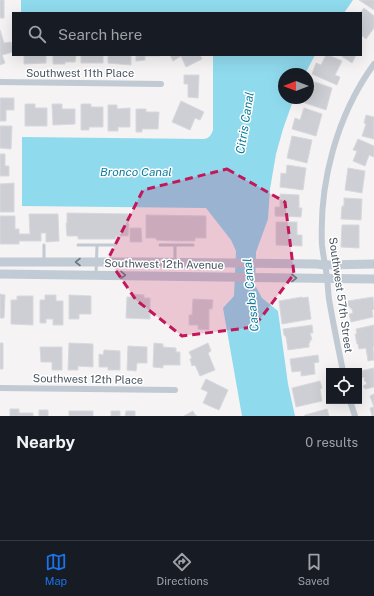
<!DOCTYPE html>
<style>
body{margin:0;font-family:"Public Sans",sans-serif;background:#20242c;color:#f1f3f6}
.controls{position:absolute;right:12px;bottom:12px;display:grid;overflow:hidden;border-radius:0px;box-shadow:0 4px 16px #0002}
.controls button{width:36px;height:36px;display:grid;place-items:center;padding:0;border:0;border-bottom:1px solid #363941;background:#171b24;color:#f1f3f6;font:20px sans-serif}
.compass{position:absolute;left:278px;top:68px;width:36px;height:36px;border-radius:50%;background:#171b24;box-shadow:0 4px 16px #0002;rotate:270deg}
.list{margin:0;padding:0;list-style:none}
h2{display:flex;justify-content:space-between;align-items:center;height:52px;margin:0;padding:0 16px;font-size:17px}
h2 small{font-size:13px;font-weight:400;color:#9ea1a6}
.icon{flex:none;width:22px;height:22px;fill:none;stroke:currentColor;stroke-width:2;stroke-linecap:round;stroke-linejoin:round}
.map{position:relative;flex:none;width:374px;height:416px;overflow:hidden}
.search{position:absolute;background:#171b24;box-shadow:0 4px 16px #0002;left:12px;right:12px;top:12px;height:44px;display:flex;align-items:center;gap:10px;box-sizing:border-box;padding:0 14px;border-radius:0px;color:#9ea1a6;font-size:15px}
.sheet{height:124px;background:#171b24}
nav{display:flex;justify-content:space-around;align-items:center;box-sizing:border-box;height:56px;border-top:1px solid #363941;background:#171b24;font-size:11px;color:#9ea1a6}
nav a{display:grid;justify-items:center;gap:2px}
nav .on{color:#1a73e8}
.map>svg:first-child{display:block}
.water{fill:#90daee}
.building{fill:#cdcfd5;stroke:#d7d9de}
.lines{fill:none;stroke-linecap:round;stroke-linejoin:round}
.lane{stroke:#c1cad2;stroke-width:3}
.street{stroke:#c1cad2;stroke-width:6}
.secondary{stroke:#c1cbd6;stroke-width:9}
.oneway{stroke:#6e7984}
.marked{fill:#c2185b;fill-opacity:0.2;stroke:#c2185b;stroke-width:3;stroke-dasharray:8 5;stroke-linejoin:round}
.labels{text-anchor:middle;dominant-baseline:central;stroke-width:3;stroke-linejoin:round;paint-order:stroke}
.street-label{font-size:11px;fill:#4a5661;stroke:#fff}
.water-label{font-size:12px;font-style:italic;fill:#0c7c9b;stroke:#fff}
</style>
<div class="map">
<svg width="374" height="416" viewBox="0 0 374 416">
<rect width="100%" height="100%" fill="#f5f3f3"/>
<path class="water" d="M21,0H353L344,13H21Z
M213,55H315L305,74H284V98H294L283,129L276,154L270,189L268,219L256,252L255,285L262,298L278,311L288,384L295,416H242L223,308L234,296L236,251L231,240L206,208L22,206V137L203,139C208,139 211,136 213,130Z"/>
<path class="building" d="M0,0H4V18H0Z
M359,0H374V10Z
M364,8L374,16V28L366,39L361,35V13H360Z
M0,30L4,43L11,42L13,50V52L2,55L5,63L0,65Z
M24,55H46V63L24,64Z
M53,55H76L75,62H65V64H53Z
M81,55H103V63H81Z
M108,55H131V65L108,63Z
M136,55H160V56H145V60L136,61Z
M170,55H200L202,59L186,67L181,56L173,61Z
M326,55H328L342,61L335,75L340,77L337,85L312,74L316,63L321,65Z
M340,55H356L352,63Z
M184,75H199L198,98L188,97V84H184Z
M315,82L332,88L326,110L302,102L303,98H308V91L311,93Z
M0,98H14V110H6V121H0Z
M181,101L204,112L200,120L195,118L190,130L172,122Z
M25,104H35V108H47V126H25Z
M52,104H62V109H75V124L53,125Z
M81,104H91V107H103V127H89V130H81Z
M108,105H117V109L130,108V127H118V131H108Z
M304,108L322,114L316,136L292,129L295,118L300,120Z
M136,109H146V112H159L158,129H142V132H136Z
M366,115L374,117V139L362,136L366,124L364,123Z
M0,126H12L11,149L0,148Z
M292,136L312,140L307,163L287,158Z
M358,139L374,146V157L369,155L365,166L353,161L357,151L353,150Z
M0,154H5V166H9V176H0Z
M287,165L306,168L303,190L280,187L281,173L286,174Z
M348,168L365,171L362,193L345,190Z
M14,183V212H0V184Z
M280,194L299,195V208H302L301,217L275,216V207H280Z
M344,198L362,199L361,220L341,219L342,206H344Z
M67,213L128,214V224H129L128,236H116V239H78V236H67L66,223H67Z
M29,214H58L59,241L46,242V233H41V241H19V244H0V216H15V229H19V234H30Z
M146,215L206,216V238H195V241H177L156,240V238H146Z
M276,222H297V235H302V246L276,245Z
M342,225H359V248L341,247Z
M130,228H141L142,242H130Z
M0,294L5,295L4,318H0Z
M132,294L144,295V298H150V319L126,318L127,297H132Z
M45,295H56V301H63V325H53V319H46V323H40V300H45Z
M69,295L91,296V314H79V319H69Z
M17,296H33V325L11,324V300H17Z
M302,297V298L308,297L311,319L282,324L279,301Z
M373,297L374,309L372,310L373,317L351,322L349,314L353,313L352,309H351L350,307H349V306H348V301Z
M193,299L213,300L212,309H209V330L198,329V325H189V315H192Z
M312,325L313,333H310L312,340H310V343H309V347L288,350L286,337L284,335L283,329Z
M374,325V346L373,347L374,360L368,361L366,348L359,349L358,344H357L355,334H357L356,329Z
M0,343H3V369H0Z
M69,343L93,344V367L78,366V370H68Z
M154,343L163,344V347L176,348V352H180V365H163V368L153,367Z
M208,343L211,351L208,353L215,370L200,376L195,365L192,366L190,359L192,358L189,352Z
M128,346L147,347V363H137L136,371L127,370Z
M40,347H62V370H52V362H41Z
M104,350L120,351V370H108V367H99V354L103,355Z
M318,355L319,362L314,363L315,374L301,376V371L292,372L290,359Z
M374,368V387L366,389L364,388L363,386L367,384L366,382L364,380L365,377L361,378L360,371Z
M206,379L228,390L219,410L203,403L208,392L201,389Z
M320,381L322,388L320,389L322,401L296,407L292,388Z
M374,394V416H372L370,408L374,407L370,396Z
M10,409H19V413H33V416H10Z
M327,409L329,416H304L305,415Z
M39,410H48V416H39Z
M69,411H93V416H69Z
M111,411H120V416H111Z
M126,411H135V416H125Z
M193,411L195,415L197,416H184Z"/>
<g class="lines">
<path class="lane" d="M78,245H97L96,274
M97,245H114
M160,245H175V260
M175,245H193
M44,260V245"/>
<path class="street" d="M0,82L161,84
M343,371C338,347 333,323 329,299C328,292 328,285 327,278C326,267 323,256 322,245C319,182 337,115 374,64
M0,388L175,390
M350,401L355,416"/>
<path class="secondary" d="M0,262H139L316,264L325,265L374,264
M0,274L374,279"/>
</g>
<defs><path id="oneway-chevron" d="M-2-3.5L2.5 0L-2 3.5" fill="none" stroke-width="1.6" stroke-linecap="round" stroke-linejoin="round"/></defs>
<g class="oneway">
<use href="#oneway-chevron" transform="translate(78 262) rotate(180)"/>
<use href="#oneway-chevron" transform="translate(123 275) rotate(1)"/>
<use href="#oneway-chevron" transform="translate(294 278)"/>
</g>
<path class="marked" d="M227,169L285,202L294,274L254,327L182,336L136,300L108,259L143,190Z"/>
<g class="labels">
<g class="street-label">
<text x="80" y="73">Southwest 11th Place</text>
<text transform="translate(164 264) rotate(1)">Southwest 12th Avenue</text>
<text transform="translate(341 295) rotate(82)">Southwest 57th Street</text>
<text transform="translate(88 379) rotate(1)">Southwest 12th Place</text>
</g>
<g class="water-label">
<text transform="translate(245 123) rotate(-81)">Citris Canal</text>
<text x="136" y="172">Bronco Canal</text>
<text transform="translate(251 295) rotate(-96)">Casaba Canal</text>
</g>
</g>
</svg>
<div class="controls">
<button><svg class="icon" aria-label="locate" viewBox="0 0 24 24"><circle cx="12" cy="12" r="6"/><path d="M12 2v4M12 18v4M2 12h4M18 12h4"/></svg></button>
</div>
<svg class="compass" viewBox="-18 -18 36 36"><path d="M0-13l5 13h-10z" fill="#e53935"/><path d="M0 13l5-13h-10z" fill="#9ea1a6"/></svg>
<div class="search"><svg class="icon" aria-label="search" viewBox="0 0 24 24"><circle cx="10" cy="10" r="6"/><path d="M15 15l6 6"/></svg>Search here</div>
</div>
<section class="sheet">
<h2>Nearby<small>0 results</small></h2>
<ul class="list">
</ul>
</section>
<nav>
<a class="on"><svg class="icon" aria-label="map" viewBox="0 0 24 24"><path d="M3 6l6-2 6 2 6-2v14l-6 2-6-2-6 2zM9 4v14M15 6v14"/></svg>Map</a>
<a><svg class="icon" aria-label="directions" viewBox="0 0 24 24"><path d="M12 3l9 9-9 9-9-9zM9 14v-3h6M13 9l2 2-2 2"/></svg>Directions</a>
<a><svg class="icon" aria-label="saved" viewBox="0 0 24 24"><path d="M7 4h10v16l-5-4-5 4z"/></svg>Saved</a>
</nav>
